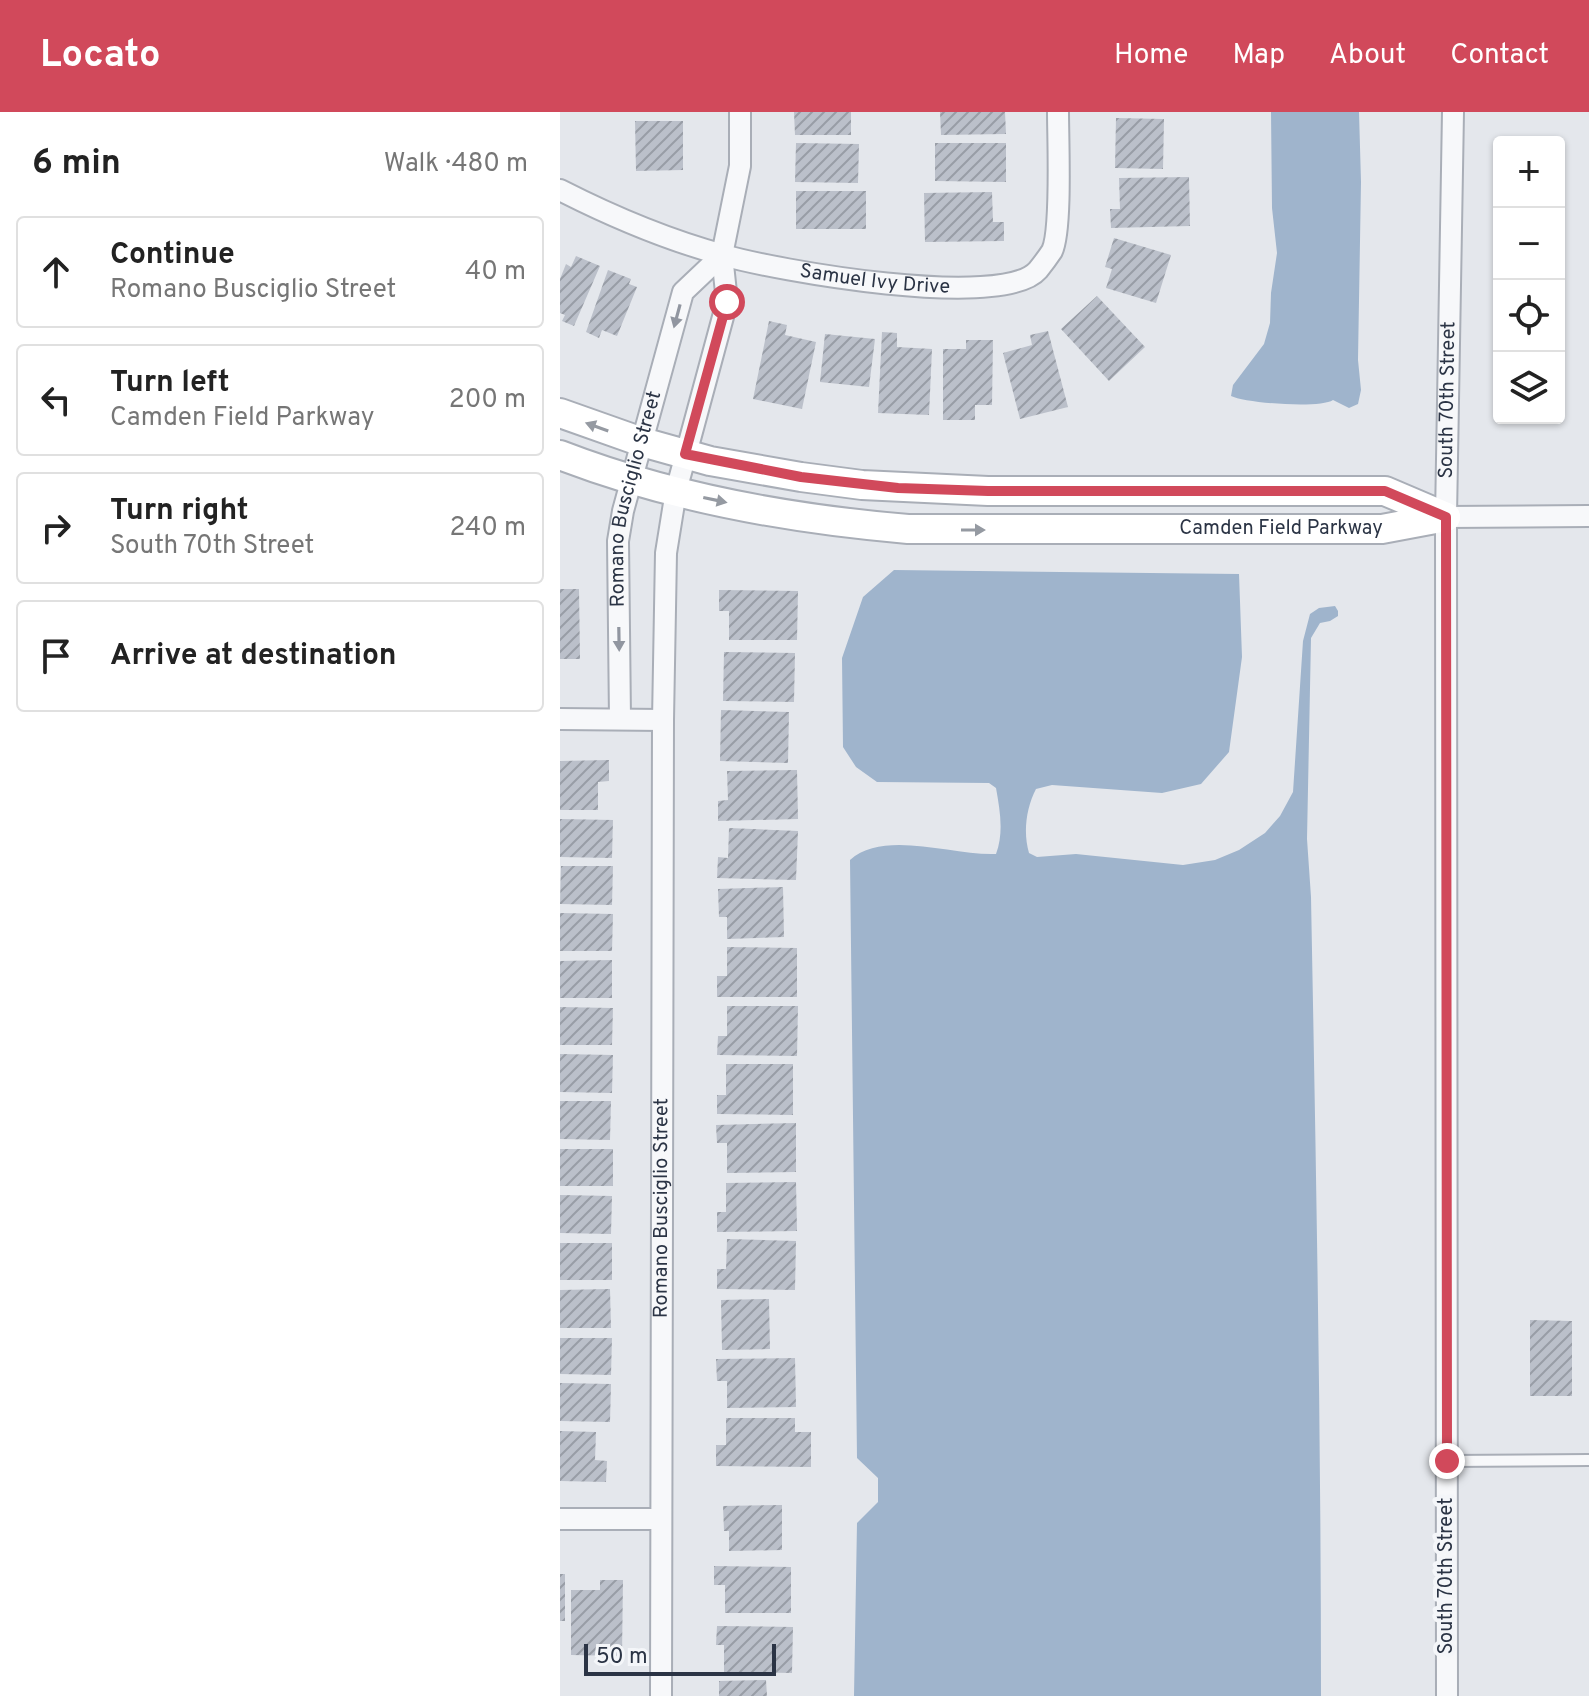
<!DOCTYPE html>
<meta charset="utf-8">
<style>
body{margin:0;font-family:Overpass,sans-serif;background:#f2f2f2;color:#222}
.controls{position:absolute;right:24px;top:24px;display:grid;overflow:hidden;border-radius:8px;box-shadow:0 2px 6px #0004}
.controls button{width:72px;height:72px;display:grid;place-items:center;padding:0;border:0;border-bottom:2px solid #e0e0e0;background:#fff;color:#222;font:40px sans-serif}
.scale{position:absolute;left:24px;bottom:20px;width:192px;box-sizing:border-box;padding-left:8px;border:4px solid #2b3445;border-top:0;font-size:22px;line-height:28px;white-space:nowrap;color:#2b3445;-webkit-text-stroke:6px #f4f6f9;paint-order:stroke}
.stop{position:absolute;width:24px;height:24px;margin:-18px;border:6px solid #d1495b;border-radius:50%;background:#fff}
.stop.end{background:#d1495b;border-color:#fff;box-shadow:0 2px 8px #0008}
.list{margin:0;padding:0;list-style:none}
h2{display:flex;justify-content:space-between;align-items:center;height:104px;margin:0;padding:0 32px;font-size:34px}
h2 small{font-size:26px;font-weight:400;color:#767676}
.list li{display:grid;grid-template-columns:52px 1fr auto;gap:24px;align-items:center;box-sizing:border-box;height:112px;margin:0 16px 16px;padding:0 16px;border:2px solid #e0e0e0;border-radius:8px}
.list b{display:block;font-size:30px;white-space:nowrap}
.list p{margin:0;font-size:26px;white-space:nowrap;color:#767676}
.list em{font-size:26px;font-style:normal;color:#767676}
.icon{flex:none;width:44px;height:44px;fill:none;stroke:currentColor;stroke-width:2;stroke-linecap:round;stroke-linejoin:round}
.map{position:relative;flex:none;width:1029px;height:1584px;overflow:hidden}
header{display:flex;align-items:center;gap:48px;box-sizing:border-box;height:112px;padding:0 40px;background:#d1495b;color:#fff}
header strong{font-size:38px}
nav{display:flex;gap:44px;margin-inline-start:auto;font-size:28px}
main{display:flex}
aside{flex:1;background:#fff}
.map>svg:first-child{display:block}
.water{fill:#9fb4cc}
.building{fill:url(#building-hatch)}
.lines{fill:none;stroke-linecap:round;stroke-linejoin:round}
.lane-casing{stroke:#a9aeb7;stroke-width:14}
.street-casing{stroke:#a9aeb7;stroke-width:24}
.secondary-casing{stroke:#a9aeb7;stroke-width:32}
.lane{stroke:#f7f8fa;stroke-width:10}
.street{stroke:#f7f8fa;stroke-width:20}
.secondary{stroke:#fff;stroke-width:28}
.oneway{fill:#9196a0}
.oneway2{fill:#959aa2}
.route{stroke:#d1495b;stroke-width:10}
.labels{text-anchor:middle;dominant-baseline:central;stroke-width:8;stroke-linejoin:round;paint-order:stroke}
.street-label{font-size:20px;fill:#2b3445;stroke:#f4f6f9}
</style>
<header>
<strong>Locato</strong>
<nav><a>Home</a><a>Map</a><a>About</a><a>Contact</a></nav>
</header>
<main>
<aside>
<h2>6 min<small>Walk · 480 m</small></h2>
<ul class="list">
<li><svg class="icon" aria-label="ahead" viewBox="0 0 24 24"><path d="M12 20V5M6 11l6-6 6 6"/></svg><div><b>Continue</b><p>Romano Busciglio Street</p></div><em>40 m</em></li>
<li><svg class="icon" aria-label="left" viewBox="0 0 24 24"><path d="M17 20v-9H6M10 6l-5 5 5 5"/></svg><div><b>Turn left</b><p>Camden Field Parkway</p></div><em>200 m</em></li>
<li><svg class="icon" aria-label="right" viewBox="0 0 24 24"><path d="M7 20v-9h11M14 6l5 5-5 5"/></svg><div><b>Turn right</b><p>South 70th Street</p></div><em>240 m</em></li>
<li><svg class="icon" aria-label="arrive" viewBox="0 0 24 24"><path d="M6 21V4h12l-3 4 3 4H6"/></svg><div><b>Arrive at destination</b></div></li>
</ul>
</aside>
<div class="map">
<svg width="1029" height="1584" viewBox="0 0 1029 1584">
<defs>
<pattern id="building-hatch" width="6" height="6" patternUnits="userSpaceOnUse" patternTransform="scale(2)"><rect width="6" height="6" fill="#bbc0ca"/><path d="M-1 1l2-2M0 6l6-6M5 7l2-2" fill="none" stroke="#989da6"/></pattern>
</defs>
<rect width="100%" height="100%" fill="#e4e7ec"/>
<path class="water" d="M711,0H799L801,70L798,248L801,278L798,292L789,296L773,288C760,297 685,291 671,284L673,273L704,232L710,211L711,181L717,141L712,96Z
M334,458L679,462L682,545L669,640L641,672L602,681L492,673L476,677C466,696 463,721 469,741L477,745L516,742L623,753L655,748L679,738L705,721L720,704L733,680L743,529L750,502L759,496L775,494L778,499V504L770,509L760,511L751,526L747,727L751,785C756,1051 761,1317 761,1584H294L297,1411L318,1390V1366L297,1346L290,748C324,717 394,744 436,742C444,720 440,699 436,676L429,671L317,670L296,655L283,635L282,546L303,485Z"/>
<path class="building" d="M234,0H291V23H235Z
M380,0H445L446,22L381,23Z
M556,6L604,7L603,57L555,56Z
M75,9H123V58L76,59Z
M236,31L299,32L298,71L235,70Z
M375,31H446V70L375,69Z
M629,65L630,114L551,116L550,97H560L559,66Z
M236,79H306V117H236Z
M432,80L433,110H444V129L365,130L364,81Z
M554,126L611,143L596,191L546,176L552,157L545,155Z
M16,144L40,154L14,214L2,209L5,203L0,201V167L6,152L11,155Z
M48,158L71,167L69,172L77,175L57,224L42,218L39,226L26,220Z
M537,184L585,235L549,269L501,217Z
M209,209L227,213L225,223L256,230L242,297L193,287Z
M488,219L508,295L460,307L443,241L472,233L470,223Z
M322,220L337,221V235L372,237L369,303L318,301Z
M265,222L315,227L309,275L260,270Z
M406,228H433L432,293H415V308H383V237H406Z
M0,477H19L20,547H0Z
M159,478L238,479L237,528H169V499H159Z
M164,540L235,541L234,590L163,589Z
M161,598L229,600L228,651L160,649Z
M49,648V669L38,670V698H0V649Z
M237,658L238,707L158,709V689L168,688L167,659Z
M0,707L53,708L52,746L0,745Z
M169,716L238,719L236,768L157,766L158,745L168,746Z
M1,754H53L52,793L0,792Z
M223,775L224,825L167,827V805H159L158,777Z
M0,801L53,802L52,839H0Z
M167,835L237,836V885H157V864H167Z
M52,848V886H0V849Z
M167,894H238L237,944L157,943L158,924H167Z
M0,895L53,896L52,933H0Z
M0,942L53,943L52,981L0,980Z
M166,952H233V1003L157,1002V983H166Z
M0,989H51L50,1028L0,1027Z
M236,1011V1060L167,1061V1031H157L156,1013Z
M0,1037H53V1074H0Z
M236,1070L237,1119L157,1120V1100H166V1071Z
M0,1083L52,1084L51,1122L0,1121Z
M167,1127L236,1129L235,1178L157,1177V1157H166Z
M0,1131H52V1168H0Z
M50,1177L51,1216H0V1178Z
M209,1187L210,1237L162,1238L161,1188Z
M970,1208L1012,1209V1284H970Z
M0,1226H52L51,1263L0,1262Z
M235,1246L236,1295L167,1296V1269H157L156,1247Z
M0,1271L51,1272L50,1310L0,1309Z
M166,1306H235V1320H251V1355L156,1354V1333H166Z
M0,1319L36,1320L35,1348L47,1349L46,1370L0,1369Z
M222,1393V1438L169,1439V1419H164L163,1394Z
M154,1454L231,1455V1501H165V1473H154Z
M0,1462H5V1509H0Z
M40,1468H63L62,1544L11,1543V1478H40Z
M157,1514L233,1515L232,1561L164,1560V1533H156Z
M206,1568L207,1584H159V1569Z"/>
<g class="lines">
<g class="lane-casing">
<path id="lane" d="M887,1349L1029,1348"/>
</g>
<g class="street-casing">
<g id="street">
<path id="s1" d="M0,78C51,104 108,128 163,143C214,158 443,199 478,158C482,153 488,145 492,139C502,118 498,28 498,0"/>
<path d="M886,405L1029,404"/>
<path d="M0,607L103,608"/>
<path id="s2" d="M60,607L58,429L63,399L123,180L162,143"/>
<path d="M0,1407H101"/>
<path id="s3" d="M101,1584L103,608L106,441L116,379L167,190L162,143L180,54V0"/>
<path id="s4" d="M887,1584L886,405L893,0"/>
</g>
</g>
<g class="secondary-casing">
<g id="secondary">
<path d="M0,301L82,330L150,349L241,365L302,373L428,379H825L886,405"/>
<path id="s5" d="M0,343C111,386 230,407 348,417H822L886,405"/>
</g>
</g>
<use href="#lane" class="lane"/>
<use href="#street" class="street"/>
<use href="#secondary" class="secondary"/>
</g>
<defs><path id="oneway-solid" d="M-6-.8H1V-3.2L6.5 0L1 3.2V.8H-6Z" transform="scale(2)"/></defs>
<g class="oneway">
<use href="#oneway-solid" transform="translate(117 204) rotate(105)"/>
<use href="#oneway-solid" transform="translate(59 527) rotate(89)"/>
</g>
<g class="oneway2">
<use href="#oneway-solid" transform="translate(37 315) rotate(-160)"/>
<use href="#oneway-solid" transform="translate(155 388) rotate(12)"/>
<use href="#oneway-solid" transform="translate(413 418)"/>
</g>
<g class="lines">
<path class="route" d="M167,190L125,342L241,365L338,376L428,379H825L886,405L887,1349"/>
</g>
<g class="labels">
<g class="street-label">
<text stroke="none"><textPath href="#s1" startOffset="330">Samuel Ivy Drive</textPath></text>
<text stroke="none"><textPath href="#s4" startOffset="1296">South 70th Street</textPath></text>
<text stroke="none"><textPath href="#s2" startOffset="222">Romano Busciglio Street</textPath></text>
<text stroke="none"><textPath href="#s5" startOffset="730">Camden Field Parkway</textPath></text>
<text stroke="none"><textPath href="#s3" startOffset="488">Romano Busciglio Street</textPath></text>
<text transform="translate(887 1464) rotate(-90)">South 70th Street</text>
</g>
</g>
</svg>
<div class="controls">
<button>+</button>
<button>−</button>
<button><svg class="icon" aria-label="locate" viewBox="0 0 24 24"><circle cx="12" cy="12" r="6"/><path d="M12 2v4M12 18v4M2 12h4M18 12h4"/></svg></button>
<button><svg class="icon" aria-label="layers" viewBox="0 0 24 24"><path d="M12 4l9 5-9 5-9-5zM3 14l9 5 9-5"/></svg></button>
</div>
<div class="scale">50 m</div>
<div class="stop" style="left:167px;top:190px"></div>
<div class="stop end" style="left:887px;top:1349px"></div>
</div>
</main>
